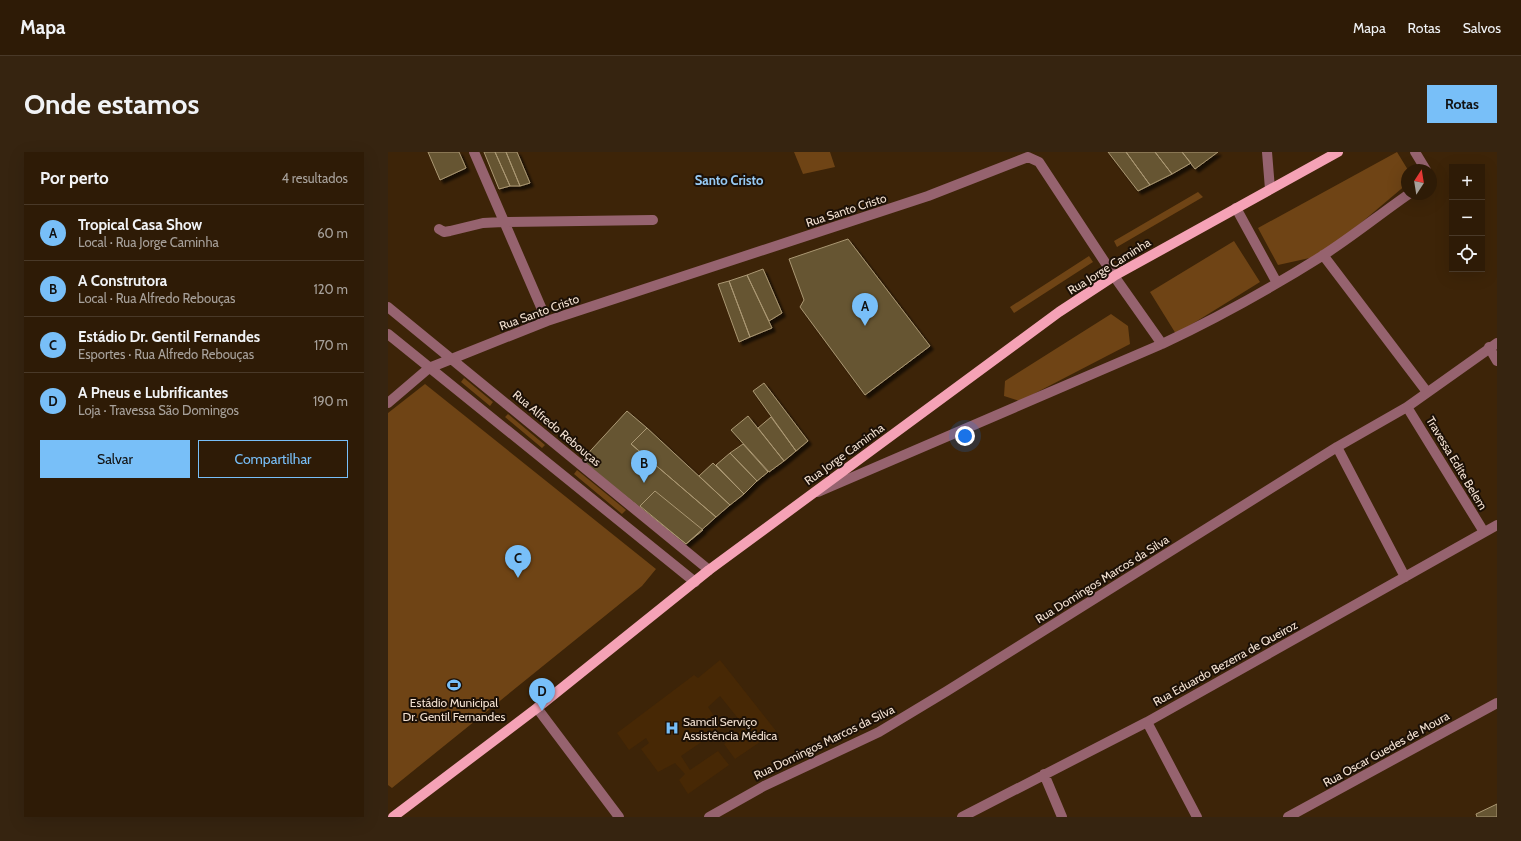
<!DOCTYPE html>
<html lang="pt">
<meta charset="utf-8">
<style>
body{margin:0;font-family:Cabin,sans-serif;background:#362410;color:#f1f3f6}
.controls{position:absolute;right:12px;top:12px;display:grid;overflow:hidden;border-radius:0px;box-shadow:0 4px 16px #0002}
.controls button{width:36px;height:36px;display:grid;place-items:center;padding:0;border:0;border-bottom:1px solid #493928;background:#2e1b06;color:#f1f3f6;font:20px sans-serif}
.compass{position:absolute;left:1013px;top:12px;width:36px;height:36px;border-radius:50%;background:#2e1b06;box-shadow:0 4px 16px #0002;rotate:12deg}
.you{position:absolute;left:577px;top:284px;width:14px;height:14px;margin:-10px;border:3px solid #fff;border-radius:50%;background:#1a73e8;box-shadow:0 0 0 6px #1a73e833}
.badge{display:grid;place-items:center;width:26px;height:26px;border-radius:50%;background:#78bff8;color:#111;font-size:13px;font-weight:700}
.pin{position:absolute;translate:-50% -33px;filter:drop-shadow(0 1px 2px #0008)}
.pin::after{content:'';position:absolute;top:21px;width:14px;height:12px;background:inherit;clip-path:polygon(0 0,100% 0,50% 100%)}
.list{margin:0;padding:0;list-style:none}
h2{display:flex;justify-content:space-between;align-items:center;height:52px;margin:0;padding:0 16px;font-size:17px}
h2 small{font-size:13px;font-weight:400;color:#a7a19b}
.list li{display:grid;grid-template-columns:26px 1fr auto;gap:12px;align-items:center;box-sizing:border-box;height:56px;padding:0 16px;border-top:1px solid #493928}
.list b{display:block;font-size:15px;white-space:nowrap}
.list p{margin:0;font-size:13px;white-space:nowrap;color:#a7a19b}
.list em{font-size:13px;font-style:normal;color:#a7a19b}
.actions{display:flex;gap:8px;padding:12px 16px}
.actions a{flex:1;padding:9px 0;border:1px solid #78bff8;border-radius:0px;text-align:center;font-size:14px;color:#78bff8}
.actions .main{background:#78bff8;color:#111}
.icon{flex:none;width:22px;height:22px;fill:none;stroke:currentColor;stroke-width:2;stroke-linecap:round;stroke-linejoin:round}
.map{position:relative;flex:none;width:1109px;height:665px;overflow:hidden;border-radius:0px}
header{display:flex;align-items:center;gap:24px;box-sizing:border-box;height:56px;padding:0 20px;background:#2e1b06;border-bottom:1px solid #493928}
header strong{font-size:19px}
nav{display:flex;gap:22px;margin-inline-start:auto;font-size:14px}
.intro{display:flex;align-items:center;justify-content:space-between;box-sizing:border-box;height:96px;padding:0 24px}
h1{margin:0;font-size:28px}
.button{padding:10px 18px;border-radius:0px;background:#78bff8;color:#111;font-size:14px;font-weight:700}
main{display:flex;gap:24px;padding:0 24px}
aside{flex:1;background:#2e1b06;border-radius:0px;box-shadow:0 4px 16px #0002}
.map>svg:first-child{display:block}
.built{fill:#472805}
.green{fill:#6f4415}
.building{fill:#665532;stroke:#ab9873;filter:url(#shadow)}
.lines{fill:none;stroke-linecap:round;stroke-linejoin:round}
.minor{stroke:#96636f;stroke-width:10}
.major{stroke:#f5a2b6;stroke-width:10}
.labels{text-anchor:middle;dominant-baseline:central;stroke-width:4;stroke-linejoin:round;paint-order:stroke}
.street-label{font-size:12px;fill:#f2e0d1;stroke:#1c1006}
.poi-label{font-size:12px;fill:#f2e0d1;stroke:#1c1006}
.neighbourhood-label{font-size:13px;font-weight:bold;fill:#97caf4;stroke:#1c1006}
</style>
<header>
<strong>Mapa</strong>
<nav><a>Mapa</a><a>Rotas</a><a>Salvos</a></nav>
</header>
<div class="intro"><h1>Onde estamos</h1><a class="button">Rotas</a></div>
<main>
<aside>
<h2>Por perto<small>4 resultados</small></h2>
<ul class="list">
<li><span class="badge">A</span><div><b>Tropical Casa Show</b><p>Local · Rua Jorge Caminha</p></div><em>60 m</em></li>
<li><span class="badge">B</span><div><b>A Construtora</b><p>Local · Rua Alfredo Rebouças</p></div><em>120 m</em></li>
<li><span class="badge">C</span><div><b>Estádio Dr. Gentil Fernandes</b><p>Esportes · Rua Alfredo Rebouças</p></div><em>170 m</em></li>
<li><span class="badge">D</span><div><b>A Pneus e Lubrificantes</b><p>Loja · Travessa São Domingos</p></div><em>190 m</em></li>
</ul>
<div class="actions"><a class="main">Salvar</a><a>Compartilhar</a></div>
</aside>
<div class="map">
<svg width="1109" height="665" viewBox="0 0 1109 665">
<defs>
<filter id="shadow"><feDropShadow dx="3.5" dy="3.5" stdDeviation="1" flood-color="#0009"/></filter>
</defs>
<rect width="100%" height="100%" fill="#3d2408"/>
<path class="built" d="M332,508L388,579L347,607L336,592L357,575L332,544L320,555L334,576L293,604L302,618L330,599L341,613L300,642L291,628L297,622L287,611L270,620L253,597L261,591L258,586L241,598L229,581L306,523L310,526Z"/>
<path class="green" d="M406,0H442L447,15L415,22Z
M1009,0L1020,18L1019,32L935,103L890,113L870,76Z
M810,40L815,45L729,95L726,89Z
M846,89L872,130L788,182L762,140Z
M701,104L705,110L626,161L622,155Z
M723,162L740,174L742,192L632,249L616,244L617,229Z
M76,226L105,250L102,254L73,230Z
M37,232L268,417L254,434L4,636L0,633V261Z
M120,262L157,293L154,296L117,265Z
M189,318L238,358L234,362L186,322Z"/>
<path class="building" d="M40,0H71L78,16L52,28Z
M96,0H107L122,34L111,37Z
M107,0H118L132,34H122Z
M118,0H129L142,31L132,34Z
M720,0H738L762,33L750,39Z
M738,0H767L784,22L762,33Z
M767,0H794L803,11L784,22Z
M794,0H830L807,17Z
M460,87L542,194L477,243L412,155L416,148L401,107Z
M375,117L394,161L381,169L359,123Z
M359,123L384,176L362,185L341,129Z
M341,129L362,185L351,190L330,132Z
M376,231L420,289L408,299L365,239Z
M239,259L259,276L243,292L328,365L298,392L193,309Z
M360,264L396,309L381,320L343,278Z
M383,265L408,299L396,309L370,276Z
M259,276L342,353L328,365L243,292Z
M355,292L380,320L369,329L342,301Z
M342,301L369,329L356,342L328,313Z
M325,311L356,342L342,353L311,324Z
M267,339L315,378L298,392L252,354Z
M1109,652V665H1089L1088,662Z"/>
<g class="lines">
<path class="minor" d="M86,0L159,169
M879,0L882,37
M1027,0L1038,18
M848,56L889,131
M51,77L56,80L62,79L95,71L115,70L265,68
M935,103L1039,240
M0,155L321,418
M0,182L307,430
M1101,195L1109,209
M0,251L41,216L159,169L540,44L640,5L651,10L726,124L774,192
M1019,255L1096,380
M949,295L1017,425
M430,340L774,192C829,166 883,136 934,104C964,85 992,62 1021,42
M149,556L231,665
M759,570L809,665
M656,622L674,665
M321,665L376,634L491,580L559,539L949,295L1019,255L1109,191
M574,665L759,570L1109,373
M900,665L1109,551"/>
<path class="major" d="M5,665L149,556L321,418L671,160L726,124L950,0"/>
</g>
<defs>
<g id="stadium-bare" transform="scale(1.08)"><path d="M0-5a6.5 5 0 1 0 0 10a6.5 5 0 1 0 0-10ZM-3.5-1.8h7v3.6h-7Z" fill="#78bff8" stroke="#1c1006" stroke-width="2.5" paint-order="stroke"/></g>
<g id="hospital-bare" transform="scale(1.08)"><path d="M-5-5h3v3.5h4V-5h3V5h-3V1.5h-4V5h-3Z" fill="#78bff8" stroke="#1c1006" stroke-width="2.5" paint-order="stroke"/></g>
</defs>
<g fill-rule="evenodd">
<use href="#stadium-bare" x="66" y="533"/>
<use href="#hospital-bare" x="284" y="576"/>
</g>
<g class="labels">
<g class="street-label">
<text transform="translate(458 58) rotate(-18)">Rua Santo Cristo</text>
<text transform="translate(721 114) rotate(-32)">Rua Jorge Caminha</text>
<text transform="translate(151 160) rotate(-20)">Rua Santo Cristo</text>
<text transform="translate(169 276) rotate(40)">Rua Alfredo Rebouças</text>
<text transform="translate(456 302) rotate(-36)">Rua Jorge Caminha</text>
<text transform="translate(1069 311) rotate(59)">Travessa Edite Belem</text>
<text transform="translate(714 427) rotate(-32)">Rua Domingos Marcos da Silva</text>
<text transform="translate(837 511) rotate(-29)">Rua Eduardo Bezerra de Queiroz</text>
<text transform="translate(436 590) rotate(-26)">Rua Domingos Marcos da Silva</text>
<text transform="translate(998 597) rotate(-29)">Rua Oscar Guedes de Moura</text>
</g>
<g class="poi-label">
<text x="66" y="550">Estádio Municipal<tspan x="66" dy="14">Dr. Gentil Fernandes</tspan></text>
<text x="295" y="569" text-anchor="start">Samcil Serviço<tspan x="295" dy="14">Assistência Médica</tspan></text>
</g>
<g class="neighbourhood-label">
<text x="341" y="28">Santo Cristo</text>
</g>
</g>
</svg>
<div class="controls">
<button>+</button>
<button>−</button>
<button><svg class="icon" aria-label="locate" viewBox="0 0 24 24"><circle cx="12" cy="12" r="6"/><path d="M12 2v4M12 18v4M2 12h4M18 12h4"/></svg></button>
</div>
<svg class="compass" viewBox="-18 -18 36 36"><path d="M0-13l5 13h-10z" fill="#e53935"/><path d="M0 13l5-13h-10z" fill="#a7a19b"/></svg>
<div class="you"></div>
<div class="pin badge" style="left:477px;top:174px">A</div>
<div class="pin badge" style="left:256px;top:331px">B</div>
<div class="pin badge" style="left:130px;top:426px">C</div>
<div class="pin badge" style="left:154px;top:559px">D</div>
</div>
</main>
